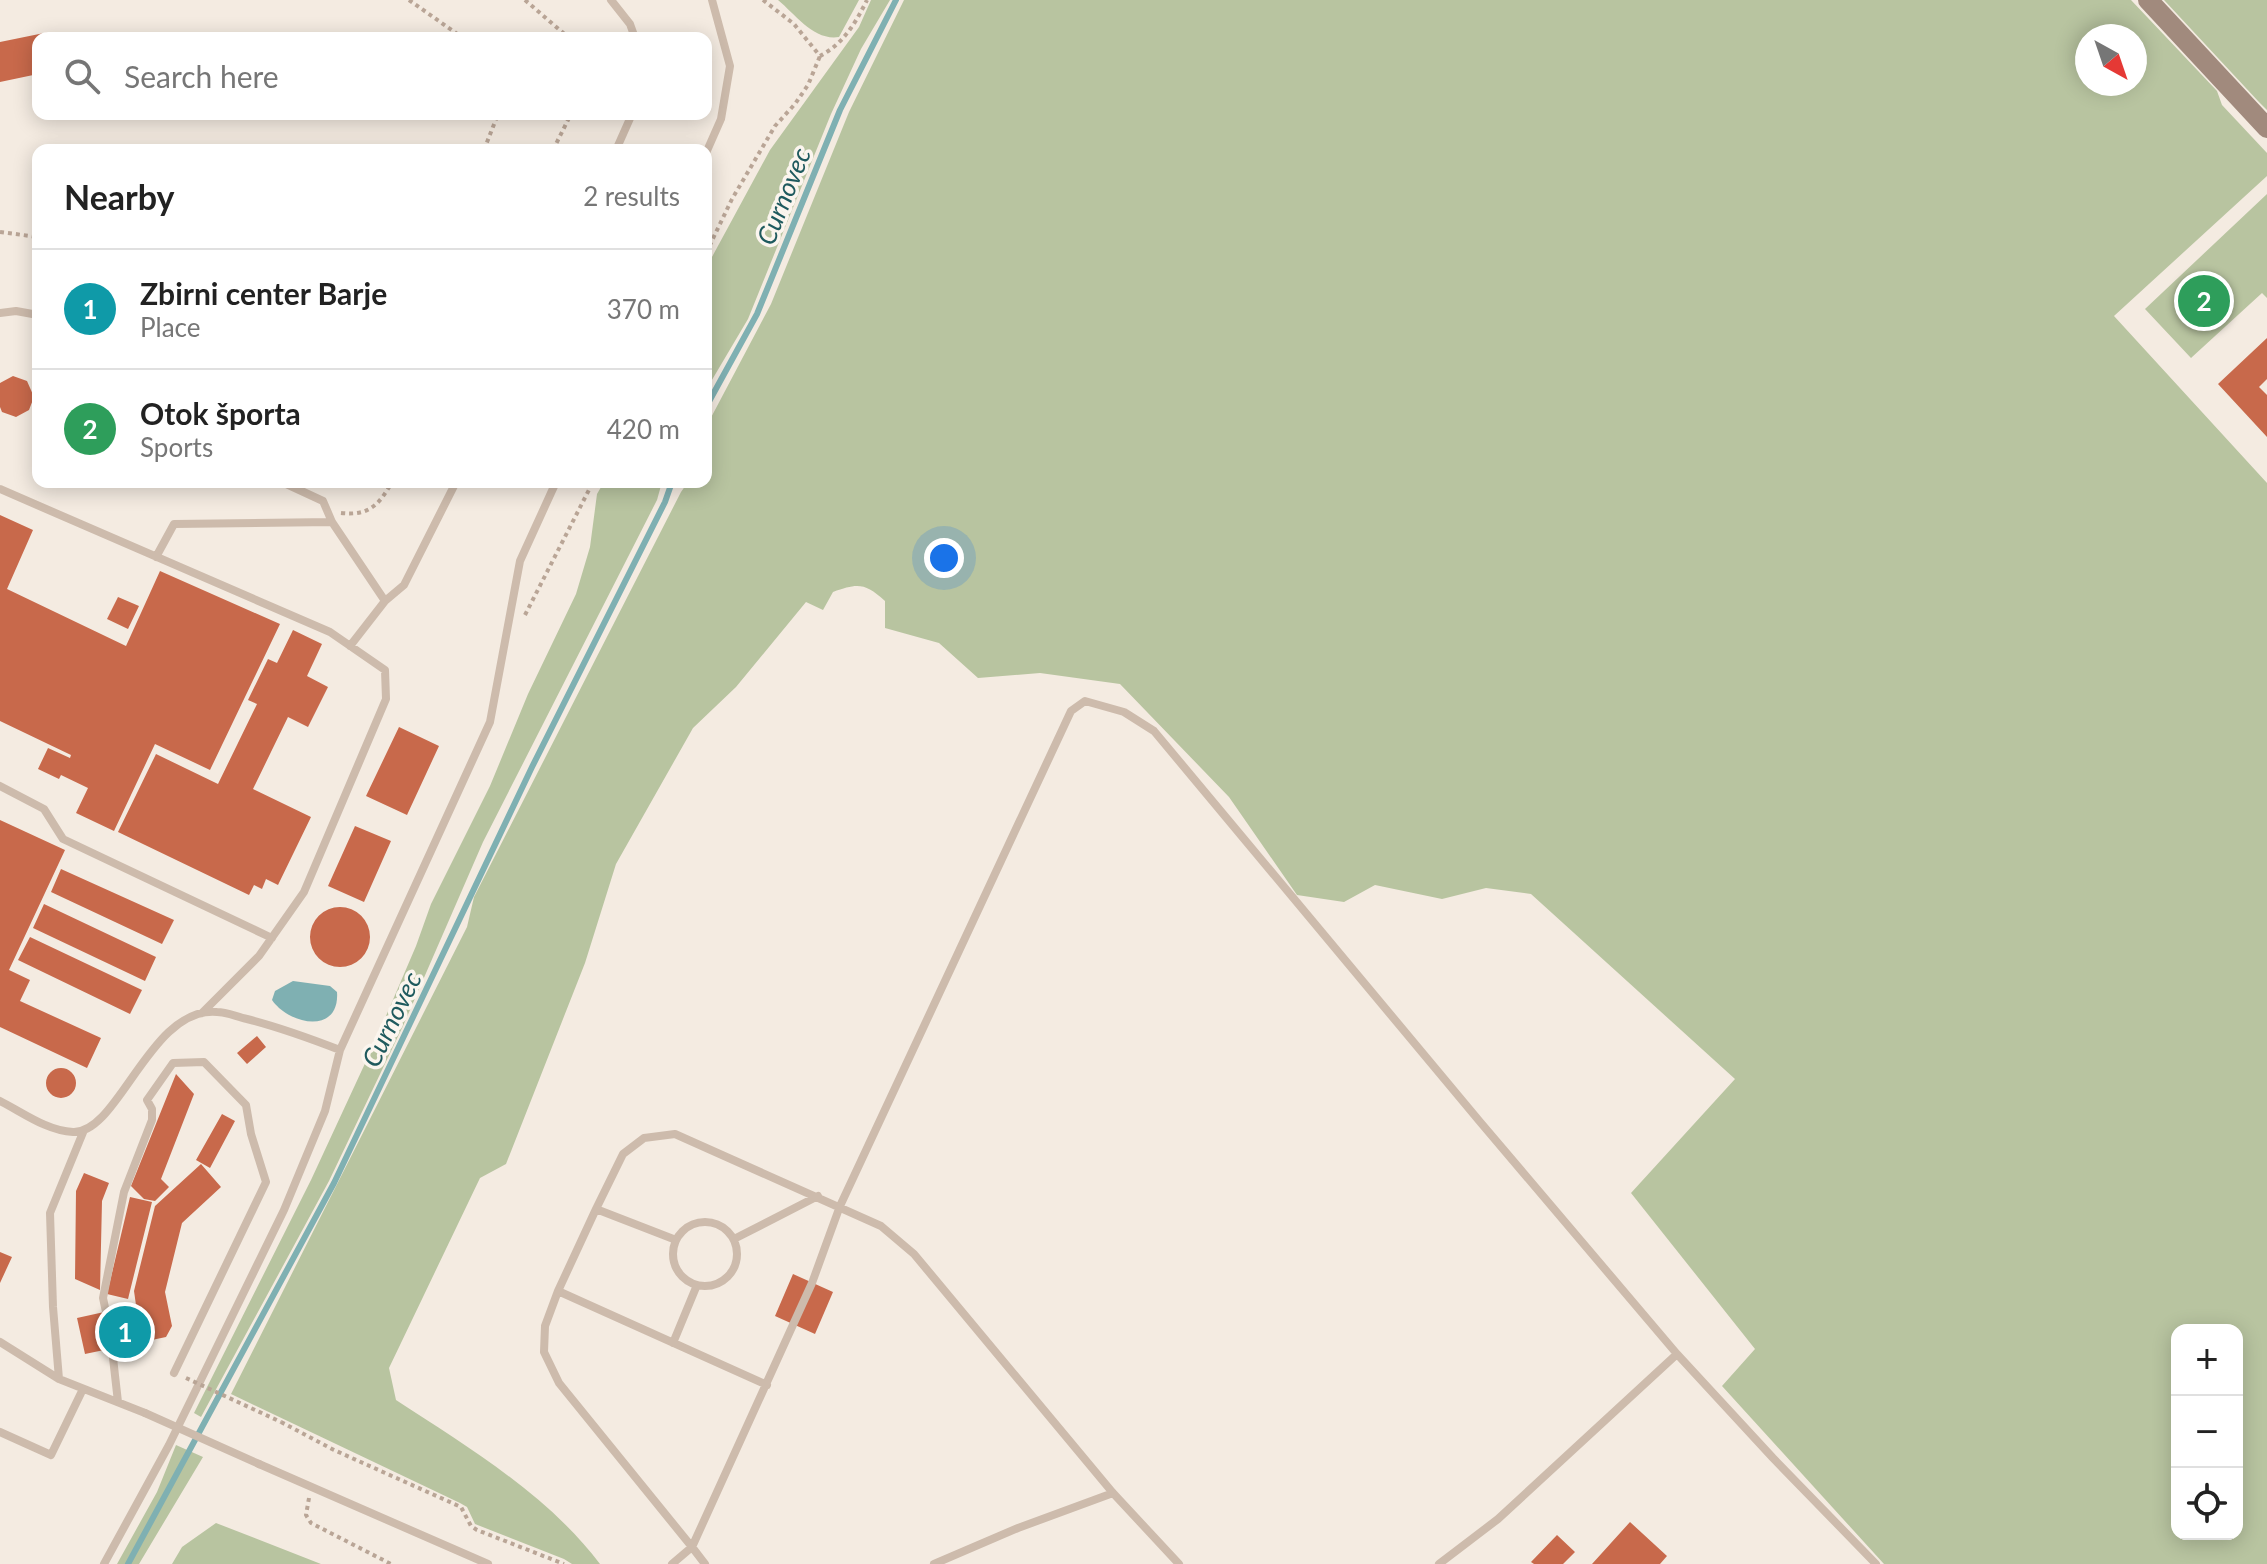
<!DOCTYPE html>
<meta charset="utf-8">
<style>
body{margin:0;font-family:Lato,sans-serif;background:#f2f2f2;color:#222}
.controls{position:absolute;right:24px;bottom:24px;display:grid;overflow:hidden;border-radius:16px;box-shadow:0 4px 20px #0003}
.controls button{width:72px;height:72px;display:grid;place-items:center;padding:0;border:0;border-bottom:2px solid #e0e0e0;background:#fff;color:#222;font:40px sans-serif}
.compass{position:absolute;left:2075px;top:24px;width:72px;height:72px;border-radius:50%;background:#fff;box-shadow:0 4px 20px #0003;rotate:140deg}
.you{position:absolute;left:944px;top:558px;width:28px;height:28px;margin:-20px;border:6px solid #fff;border-radius:50%;background:#1a73e8;box-shadow:0 0 0 12px #1a73e833}
.badge{display:grid;place-items:center;width:52px;height:52px;border-radius:50%;background:#db2777;color:#fff;font-size:26px;font-weight:700}
.pin{position:absolute;translate:-50% -50%;border:4px solid #fff;box-shadow:0 2px 8px #0006}
.list{margin:0;padding:0;list-style:none}
h2{display:flex;justify-content:space-between;align-items:center;height:104px;margin:0;padding:0 32px;font-size:34px}
h2 small{font-size:26px;font-weight:400;color:#767676}
.list li{display:grid;grid-template-columns:52px 1fr auto;gap:24px;align-items:center;box-sizing:border-box;height:120px;padding:0 32px;border-top:2px solid #e0e0e0}
.list b{display:block;font-size:30px;white-space:nowrap}
.list p{margin:0;font-size:26px;white-space:nowrap;color:#767676}
.list em{font-size:26px;font-style:normal;color:#767676}
.icon{flex:none;width:44px;height:44px;fill:none;stroke:currentColor;stroke-width:2;stroke-linecap:round;stroke-linejoin:round}
.map{position:relative;flex:none;width:2267px;height:1564px;overflow:hidden}
.search{position:absolute;background:#fff;box-shadow:0 4px 20px #0003;left:32px;top:32px;width:680px;height:88px;display:flex;align-items:center;gap:20px;box-sizing:border-box;padding:0 28px;border-radius:16px;color:#767676;font-size:30px}
.panel{position:absolute;background:#fff;box-shadow:0 4px 20px #0003;left:32px;top:144px;width:680px;height:344px;border-radius:16px}
.map>svg:first-child{display:block}
.green{fill:#b8c4a0;fill-rule:evenodd}
.water{fill:#7fb0b2}
.lines{fill:none;stroke-linecap:round;stroke-linejoin:round}
.stream{stroke:#7fb0b2;stroke-width:6}
.building{fill:#c8694b}
.path{stroke:#b9a596;stroke-width:4;stroke-dasharray:4 4;stroke-linecap:butt}
.lane{stroke:#cdbbac;stroke-width:8}
.secondary{stroke:#a18a7d;stroke-width:20}
.path-bridge{stroke:#b9a596;stroke-width:4;stroke-dasharray:4 4;stroke-linecap:butt}
.lane-bridge{stroke:#cdbbac;stroke-width:8}
.labels{text-anchor:middle;dominant-baseline:central;stroke-width:7;stroke-linejoin:round;paint-order:stroke}
.water-label{font-size:26px;font-style:italic;fill:#1f5a5e;stroke:#fbf5ee}
</style>
<div class="map">
<svg width="2267" height="1564" viewBox="0 0 2267 1564">
<rect width="100%" height="100%" fill="#f4ebe1"/>
<path class="green" d="M778,0H859L839,37C814,41 796,15 778,0Z
M871,0H890L861,49L831,114L748,319L706,390V268L770,150L859,27Z
M904,0H2131L2217,91L2222,105L2267,153V176L2114,316L2267,483V1564H1884L1722,1386L1755,1349L1631,1193L1735,1079L1531,894L1486,888L1442,899L1375,885L1344,902L1297,895L1229,797L1120,684L1040,673L978,678L939,643L885,628V601C865,583 858,583 833,592L823,610L806,602L736,687L693,728L616,864L585,963L506,1164L480,1178L389,1368L396,1400C468,1447 548,1495 600,1564H572L564,1559L475,1524L467,1507L460,1503L231,1394L467,927L474,897L681,492L688,482H706V427L771,304L849,112ZM2087,36H2135V84H2087ZM2177,1330H2237V1534H2177Z
M2164,0H2267V110L2258,101Z
M2267,194V298L2262,293L2191,358L2145,309Z
M604,482H662L657,500L483,842L403,1026L329,1181L201,1417L194,1413L311,1180L374,1044L416,946L431,904L490,786L528,694L576,594L590,547L597,494Z
M176,1445L203,1457L139,1564H117L157,1492Z
M216,1523L321,1564H172L182,1547Z"/>
<path class="water" d="M293,981L330,986L337,992C340,1035 289,1025 272,1000L275,991Z"/>
<g class="lines">
<path class="stream" d="M706,407L757,314L840,110L896,0
M128,1564L334,1183L532,767L665,502L672,482"/>
</g>
<path class="building" d="M49,32L51,38H38V74L0,82V42Z
M2267,338V379L2259,387L2267,395V437L2218,384Z
M13,376L27,381L34,397L29,410L16,417L2,412L0,407V383Z
M0,515L33,530L7,589L126,646L160,571L280,624L210,770L155,744L114,831L76,813L88,788L61,775L59,779L38,769L48,748L70,758L71,755L0,721Z
M118,597L139,606L128,629L107,619Z
M293,630L322,644L307,676L328,687L308,727L288,717L253,789L311,817L278,885L266,879L262,889L254,885L249,895L118,832L156,754L218,784L257,704L248,700L268,659L277,663Z
M399,727L439,746L407,815L366,796Z
M0,820L65,850L9,970L30,980L20,1001L101,1038L87,1068L0,1027Z
M355,826L391,841L364,902L328,886Z
M61,869L174,920L162,944L51,892Z
M44,904L156,957L145,981L33,928Z
M310 937a30 30 0 1 1 60 0a30 30 0 1 1-60 0Z
M30,937L142,990L130,1014L18,960Z
M257,1036L266,1047L247,1064L237,1053Z
M46 1083a15 15 0 1 1 30 0a15 15 0 1 1-30 0Z
M176,1074L194,1094L161,1179L169,1187L155,1201L144,1199L131,1186Z
M222,1114L235,1121L210,1168L196,1160Z
M201,1164L221,1187L182,1223L165,1292L172,1326L166,1337L85,1354L77,1318L136,1305L134,1291L155,1206Z
M84,1173L109,1183L102,1201L100,1290L75,1279L76,1191Z
M130,1197L152,1202L128,1299L107,1294Z
M0,1252L12,1257L0,1283Z
M793,1274L833,1292L815,1334L775,1316Z
M1630,1522L1667,1556L1660,1564H1592Z
M1557,1535L1575,1552L1563,1564H1534L1531,1562Z"/>
<g class="lines">
<path class="path" d="M409,0L463,38
M525,0L569,38
M763,0L794,24L820,56C843,44 855,24 867,0
M484,150L498,114
M553,150L571,114
M0,232L38,237
M706,253L732,199L775,126L795,104L808,85L820,56
M341,513C369,516 379,505 392,482
M525,615L593,482
M281,1422L334,1450L461,1507L471,1526L477,1530L564,1564
M309,1498L306,1515L311,1523L391,1564"/>
<path class="lane" d="M611,0L630,24L635,38
M616,150L632,114
M706,153L721,119L730,66L712,0
M0,313L16,311L38,315
M282,482L323,501L332,522L385,601L350,646
M0,489L330,632L385,670L386,699L304,892L259,956L202,1013
M156,557L174,524L332,522
M385,601L404,585L456,482
M0,786L44,809L63,839L272,938
M0,1101C22,1112 47,1131 73,1132C119,1134 150,1006 217,1012C227,1012 237,1017 247,1019C279,1027 309,1038 340,1050
M596,1209L676,1240
M673 1254a32 32 0 1 1 64 0a32 32 0 1 1-64 0Z
M734,1239L818,1196
M558,1291L767,1385
M106,1312L103,1298L124,1192L152,1120V1109L147,1100L173,1063L204,1062L246,1105L251,1134L266,1182L174,1373
M0,1342L59,1379L145,1413
M673,1343L697,1285
M112,1349L118,1402
M59,1379L53,1307L50,1213L84,1130
M0,1432L51,1455L82,1391
M259,1464L488,1564
M104,1564L169,1445L284,1210L325,1111L340,1050L490,722L520,561L556,482
M672,1564L692,1547L559,1383L544,1352L545,1326L558,1291L596,1209L623,1154L644,1138L675,1134L881,1226L914,1254L1113,1493L1179,1564
M705,1564L692,1547L812,1283L840,1206L1071,711L1085,701L1124,712L1154,731L1481,1123L1677,1354L1773,1458L1876,1564
M934,1564L1018,1528L1113,1493
M1439,1564L1498,1519L1677,1354"/>
<path class="secondary" d="M2148,0L2267,128"/>
<path class="path-bridge" d="M186,1378L281,1422"/>
<path class="lane-bridge" d="M145,1413L259,1464"/>
</g>
<g class="labels">
<g class="water-label">
<text transform="translate(783 196) rotate(-68)">Curnovec</text>
<text transform="translate(391 1019) rotate(-64)">Curnovec</text>
</g>
</g>
</svg>
<div class="controls">
<button>+</button>
<button>−</button>
<button><svg class="icon" aria-label="locate" viewBox="0 0 24 24"><circle cx="12" cy="12" r="6"/><path d="M12 2v4M12 18v4M2 12h4M18 12h4"/></svg></button>
</div>
<svg class="compass" viewBox="-18 -18 36 36"><path d="M0-13l5 13h-10z" fill="#e53935"/><path d="M0 13l5-13h-10z" fill="#767676"/></svg>
<div class="you"></div>
<div class="pin badge" style="left:125px;top:1332px;background:#0f9aa8">1</div>
<div class="pin badge" style="left:2204px;top:301px;background:#2e9e5b">2</div>
<div class="search"><svg class="icon" aria-label="search" viewBox="0 0 24 24"><circle cx="10" cy="10" r="6"/><path d="M15 15l6 6"/></svg>Search here</div>
<section class="panel">
<h2>Nearby<small>2 results</small></h2>
<ul class="list">
<li><span class="badge" style="background:#0f9aa8">1</span><div><b>Zbirni center Barje</b><p>Place</p></div><em>370 m</em></li>
<li><span class="badge" style="background:#2e9e5b">2</span><div><b>Otok športa</b><p>Sports</p></div><em>420 m</em></li>
</ul>
</section>
</div>
